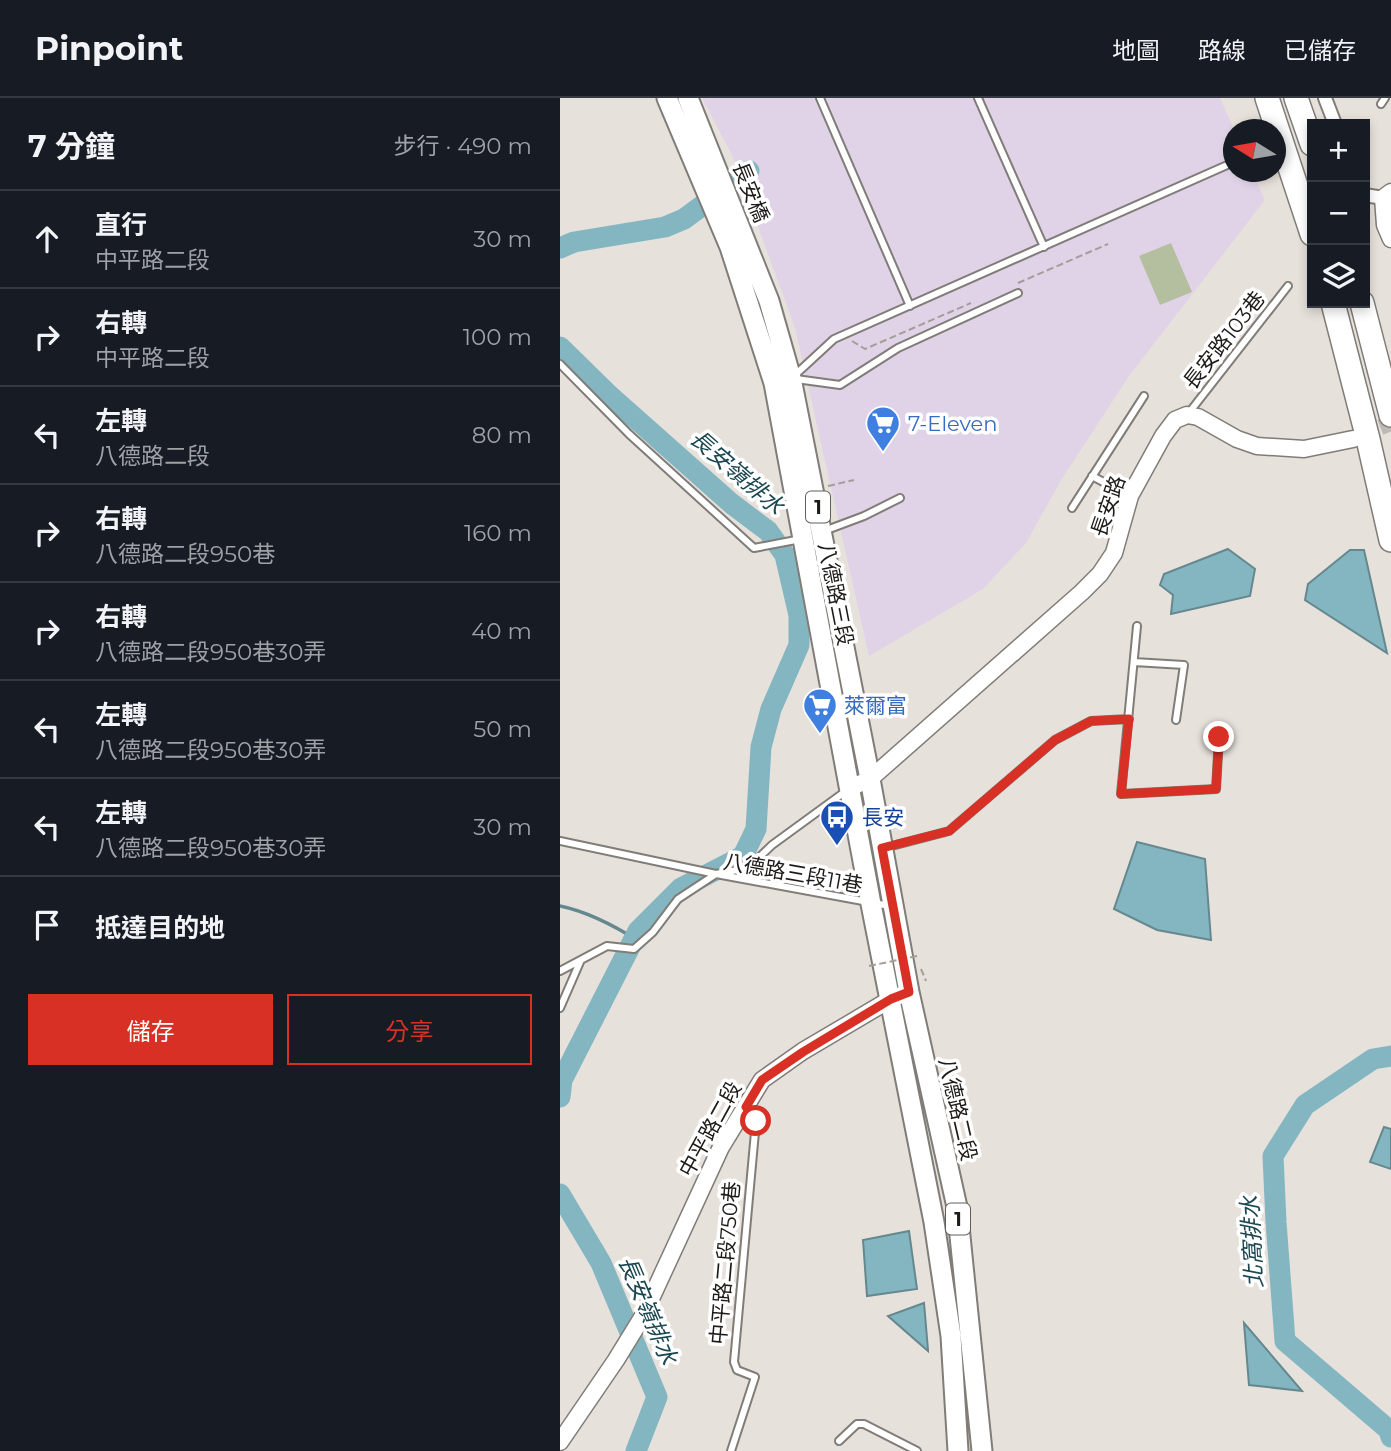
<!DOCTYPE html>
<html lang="zh-TW">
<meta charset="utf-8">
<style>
body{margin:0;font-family:Montserrat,"Noto Sans TC",sans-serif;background:#20242c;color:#f1f3f6}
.controls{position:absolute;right:21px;top:21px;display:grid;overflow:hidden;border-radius:0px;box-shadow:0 4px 10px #0003}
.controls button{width:63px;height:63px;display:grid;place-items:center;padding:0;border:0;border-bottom:2px solid #363941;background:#171b24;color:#f1f3f6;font:35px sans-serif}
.compass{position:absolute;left:663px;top:21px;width:63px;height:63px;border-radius:50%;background:#171b24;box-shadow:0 4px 10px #0003;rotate:281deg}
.stop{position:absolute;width:21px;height:21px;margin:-16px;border:5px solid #d93025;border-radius:50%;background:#fff}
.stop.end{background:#d93025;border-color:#fff;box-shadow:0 2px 7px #0008}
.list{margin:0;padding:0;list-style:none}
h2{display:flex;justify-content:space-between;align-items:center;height:91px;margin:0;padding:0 28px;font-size:30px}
h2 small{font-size:23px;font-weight:400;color:#9ea1a6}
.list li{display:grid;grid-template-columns:46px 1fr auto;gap:21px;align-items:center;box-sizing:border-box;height:98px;padding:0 28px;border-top:2px solid #363941}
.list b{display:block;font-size:26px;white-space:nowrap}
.list p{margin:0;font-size:23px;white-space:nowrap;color:#9ea1a6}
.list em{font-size:23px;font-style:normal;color:#9ea1a6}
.actions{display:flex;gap:14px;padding:21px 28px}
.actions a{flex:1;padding:16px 0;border:2px solid #d93025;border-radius:0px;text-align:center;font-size:24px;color:#d93025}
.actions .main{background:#d93025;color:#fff}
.icon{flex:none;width:38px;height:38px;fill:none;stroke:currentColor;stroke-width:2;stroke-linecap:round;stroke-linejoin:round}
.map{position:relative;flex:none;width:831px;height:1353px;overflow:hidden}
header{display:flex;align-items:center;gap:42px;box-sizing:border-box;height:98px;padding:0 35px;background:#171b24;border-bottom:2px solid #363941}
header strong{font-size:33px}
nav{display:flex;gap:38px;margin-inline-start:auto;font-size:24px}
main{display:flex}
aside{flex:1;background:#171b24}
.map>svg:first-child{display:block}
.industrial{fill:#e0d3e7}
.green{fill:#b4bfa0}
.water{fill:#84b6c1;stroke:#65888f;stroke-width:2}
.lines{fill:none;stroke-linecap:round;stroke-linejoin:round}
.stream{stroke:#65888f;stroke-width:3.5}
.river{stroke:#84b6c1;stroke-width:21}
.tertiary-tunnel{stroke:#bfb9b5;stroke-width:16;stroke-dasharray:16 8;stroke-linecap:butt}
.service-casing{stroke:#807c77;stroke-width:10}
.minor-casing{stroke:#807c77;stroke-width:16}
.tertiary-casing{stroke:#807c77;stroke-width:19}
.primary-casing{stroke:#807c77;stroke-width:23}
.motorway-casing{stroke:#807c77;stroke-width:26}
.path{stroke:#a39e9a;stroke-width:2;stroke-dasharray:7 3.5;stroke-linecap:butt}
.service{stroke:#fff;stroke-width:6}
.minor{stroke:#fff;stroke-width:12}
.tertiary{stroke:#fff;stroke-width:16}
.primary{stroke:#fff;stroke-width:19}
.motorway{stroke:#fff;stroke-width:23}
.path-bridge{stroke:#a39e9a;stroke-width:2;stroke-dasharray:7 3.5;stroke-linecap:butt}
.route{stroke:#d93025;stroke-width:9}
.labels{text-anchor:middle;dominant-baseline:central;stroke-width:7;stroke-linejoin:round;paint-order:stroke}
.shield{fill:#fff;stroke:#615f5e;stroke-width:2}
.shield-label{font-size:19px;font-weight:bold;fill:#1d1b19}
.street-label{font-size:21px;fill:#1d1b19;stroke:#fff}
.shop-label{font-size:21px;fill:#366cbe;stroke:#fff;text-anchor:start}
.transit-label{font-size:21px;fill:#164399;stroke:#fff;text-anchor:start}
.water-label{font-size:23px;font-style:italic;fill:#1a4750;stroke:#fff}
</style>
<header>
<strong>Pinpoint</strong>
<nav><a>地圖</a><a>路線</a><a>已儲存</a></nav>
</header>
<main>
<aside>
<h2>7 分鐘<small>步行 · 490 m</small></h2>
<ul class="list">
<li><svg class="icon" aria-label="ahead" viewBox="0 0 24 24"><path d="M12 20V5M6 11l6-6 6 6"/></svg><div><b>直行</b><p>中平路二段</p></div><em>30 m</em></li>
<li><svg class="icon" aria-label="right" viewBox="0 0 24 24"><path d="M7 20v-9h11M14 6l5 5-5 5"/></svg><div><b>右轉</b><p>中平路二段</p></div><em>100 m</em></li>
<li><svg class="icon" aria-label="left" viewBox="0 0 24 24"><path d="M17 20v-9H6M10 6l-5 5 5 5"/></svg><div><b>左轉</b><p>八德路二段</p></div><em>80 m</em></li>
<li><svg class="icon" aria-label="right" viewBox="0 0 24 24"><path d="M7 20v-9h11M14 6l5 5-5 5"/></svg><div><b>右轉</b><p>八德路二段950巷</p></div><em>160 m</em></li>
<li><svg class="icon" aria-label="right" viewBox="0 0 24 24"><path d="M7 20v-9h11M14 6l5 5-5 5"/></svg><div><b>右轉</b><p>八德路二段950巷30弄</p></div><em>40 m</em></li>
<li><svg class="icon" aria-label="left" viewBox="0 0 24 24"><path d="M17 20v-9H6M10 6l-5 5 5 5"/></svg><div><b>左轉</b><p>八德路二段950巷30弄</p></div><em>50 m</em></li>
<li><svg class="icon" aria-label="left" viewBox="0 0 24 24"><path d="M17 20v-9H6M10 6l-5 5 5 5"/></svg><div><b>左轉</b><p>八德路二段950巷30弄</p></div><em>30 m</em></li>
<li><svg class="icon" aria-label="arrive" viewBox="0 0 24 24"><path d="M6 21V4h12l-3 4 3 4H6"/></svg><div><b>抵達目的地</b></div></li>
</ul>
<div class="actions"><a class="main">儲存</a><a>分享</a></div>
</aside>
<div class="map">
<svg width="831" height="1353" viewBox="0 0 831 1353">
<rect width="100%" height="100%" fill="#e7e1dc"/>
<path class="industrial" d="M142,0H660L674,31V74H692L705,102L569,278L500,384L466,445L423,491L309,558L235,230L172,57Z"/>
<path class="green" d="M611,145L632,194L600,207L579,158Z"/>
<path class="water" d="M668,451L695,471L690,498L611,516L613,497L600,487L604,476Z
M790,452H804L827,555L745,502L748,486Z
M577,744L645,761L651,842L597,832L554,811Z
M824,1029L831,1031V1071L810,1064Z
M349,1133L357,1191L307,1198L303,1142Z
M364,1205L368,1252V1253L328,1218Z
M684,1225L742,1293L689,1287Z"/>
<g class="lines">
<path class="stream" d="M0,808C29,814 55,828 80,844"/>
<path class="river" d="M0,150L14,144L105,129L124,121L189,73
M0,249L48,296L172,406L208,433L225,457L239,517V547L211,611L201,649L196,731L183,758L121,790L78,833L2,982L0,999
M831,958L813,961L745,1007L713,1058L716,1124L725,1243L829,1332L831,1339
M0,1096L41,1165L97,1299L76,1353"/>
<path class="tertiary-tunnel" d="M798,338L831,325"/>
<g class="service-casing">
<path id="service" d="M260,0L350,208
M418,0L484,149
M821,6L825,0
M0,266L69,336L194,450L241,441
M235,277L274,241L674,64
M236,281L280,287L338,250L458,195
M628,316L728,188
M532,378L568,397
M512,410L584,298
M264,433L304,418L340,400
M577,528L561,696L656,691L659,639
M574,564L624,567L616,622
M0,743L156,776L330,808
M324,750L389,733L495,642L531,623L569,621
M0,873L47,848L74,851L93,834L118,801L156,776L188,770L212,747L286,693
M0,910L20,864
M279,1343L297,1326H304L357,1353
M171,1353L195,1279L177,1272L174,1264L196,1023L187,1012"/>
</g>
<g class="minor-casing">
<path id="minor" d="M765,0L775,26
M805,97L823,100"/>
</g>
<g class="tertiary-casing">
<path id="tertiary" d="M831,94L823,100L825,127L831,141
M290,690L310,681L522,494L540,476L554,455L570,398L603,338L615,322L627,317L638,319L677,341L697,348L744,351L793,341
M0,1344L56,1262L83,1218L161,1049L202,982L243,953L331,901L349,894"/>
</g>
<g class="primary-casing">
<path id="primary" d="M107,0L170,149L214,285L311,806L374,1124L391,1238L398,1353
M128,0L209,203L231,280L310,681L349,894L397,1109L422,1353"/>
</g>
<g class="motorway-casing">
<path id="motorway" d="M707,0L752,136
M736,0L752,46
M773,205L808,341L831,442
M802,205L831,317"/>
</g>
<path class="path" d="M458,185L548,146
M292,243L305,251L411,205
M268,388L294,382
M361,871L366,883"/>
<use href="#service" class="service"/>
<use href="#minor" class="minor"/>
<use href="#tertiary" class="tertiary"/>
<use href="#primary" class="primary"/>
<use href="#motorway" class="motorway"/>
<path class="path-bridge" d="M309,868L357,858"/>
</g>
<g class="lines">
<path class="route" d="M196,1023L186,1009L202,982L243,954L331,901L349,894L322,750L389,733L495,642L531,623L569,621L561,696L656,691L659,639"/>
</g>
<defs>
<g id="supermarket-pin" transform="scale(1.75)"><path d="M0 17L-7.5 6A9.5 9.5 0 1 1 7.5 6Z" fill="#3f7fe0" stroke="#fff"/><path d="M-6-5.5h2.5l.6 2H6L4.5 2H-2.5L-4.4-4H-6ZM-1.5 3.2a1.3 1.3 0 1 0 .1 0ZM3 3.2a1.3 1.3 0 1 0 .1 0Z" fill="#fff"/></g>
<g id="bus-pin" transform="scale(1.75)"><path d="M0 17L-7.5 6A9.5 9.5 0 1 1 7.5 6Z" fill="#1a4fb4" stroke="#fff"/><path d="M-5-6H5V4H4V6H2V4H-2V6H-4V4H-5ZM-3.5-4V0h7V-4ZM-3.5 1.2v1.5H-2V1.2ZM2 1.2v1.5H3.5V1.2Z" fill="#fff"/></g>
</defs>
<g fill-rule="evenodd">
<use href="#supermarket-pin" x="323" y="325"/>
<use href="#supermarket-pin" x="260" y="607"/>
<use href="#bus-pin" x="277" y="719"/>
</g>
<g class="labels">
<g class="shield">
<rect x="246" y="393.5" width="24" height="31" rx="5"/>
<rect x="386" y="1105.5" width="24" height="31" rx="5"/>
</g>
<g class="shield-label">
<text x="258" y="409">1</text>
<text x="398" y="1121">1</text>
</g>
<g class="street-label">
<text transform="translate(191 94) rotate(68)">長安橋</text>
<text transform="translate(664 242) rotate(-52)">長安路103巷</text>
<text transform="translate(548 408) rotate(-71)">長安路</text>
<text transform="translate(276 496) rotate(79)">八德路三段</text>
<text transform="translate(233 775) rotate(10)">八德路三段11巷</text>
<text transform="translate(398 1011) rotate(77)">八德路二段</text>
<text transform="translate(150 1031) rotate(-61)">中平路二段</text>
<text transform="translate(165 1165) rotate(-85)">中平路二段750巷</text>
</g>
<g class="shop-label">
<text x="348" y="325">7-Eleven</text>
<text x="284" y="607">萊爾富</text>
</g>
<g class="transit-label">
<text x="302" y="719">長安</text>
</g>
<g class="water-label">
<text transform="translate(177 374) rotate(41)">長安嶺排水</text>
<text transform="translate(692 1144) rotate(-93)">北窩排水</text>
<text transform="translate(88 1212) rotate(67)">長安嶺排水</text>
</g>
</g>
</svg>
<div class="controls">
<button>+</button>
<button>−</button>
<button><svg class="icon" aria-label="layers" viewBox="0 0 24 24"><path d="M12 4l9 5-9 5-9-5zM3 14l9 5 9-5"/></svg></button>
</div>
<svg class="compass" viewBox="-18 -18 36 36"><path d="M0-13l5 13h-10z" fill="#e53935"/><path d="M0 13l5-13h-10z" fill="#9ea1a6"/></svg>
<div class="stop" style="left:196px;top:1023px"></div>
<div class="stop end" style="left:659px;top:639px"></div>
</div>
</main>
